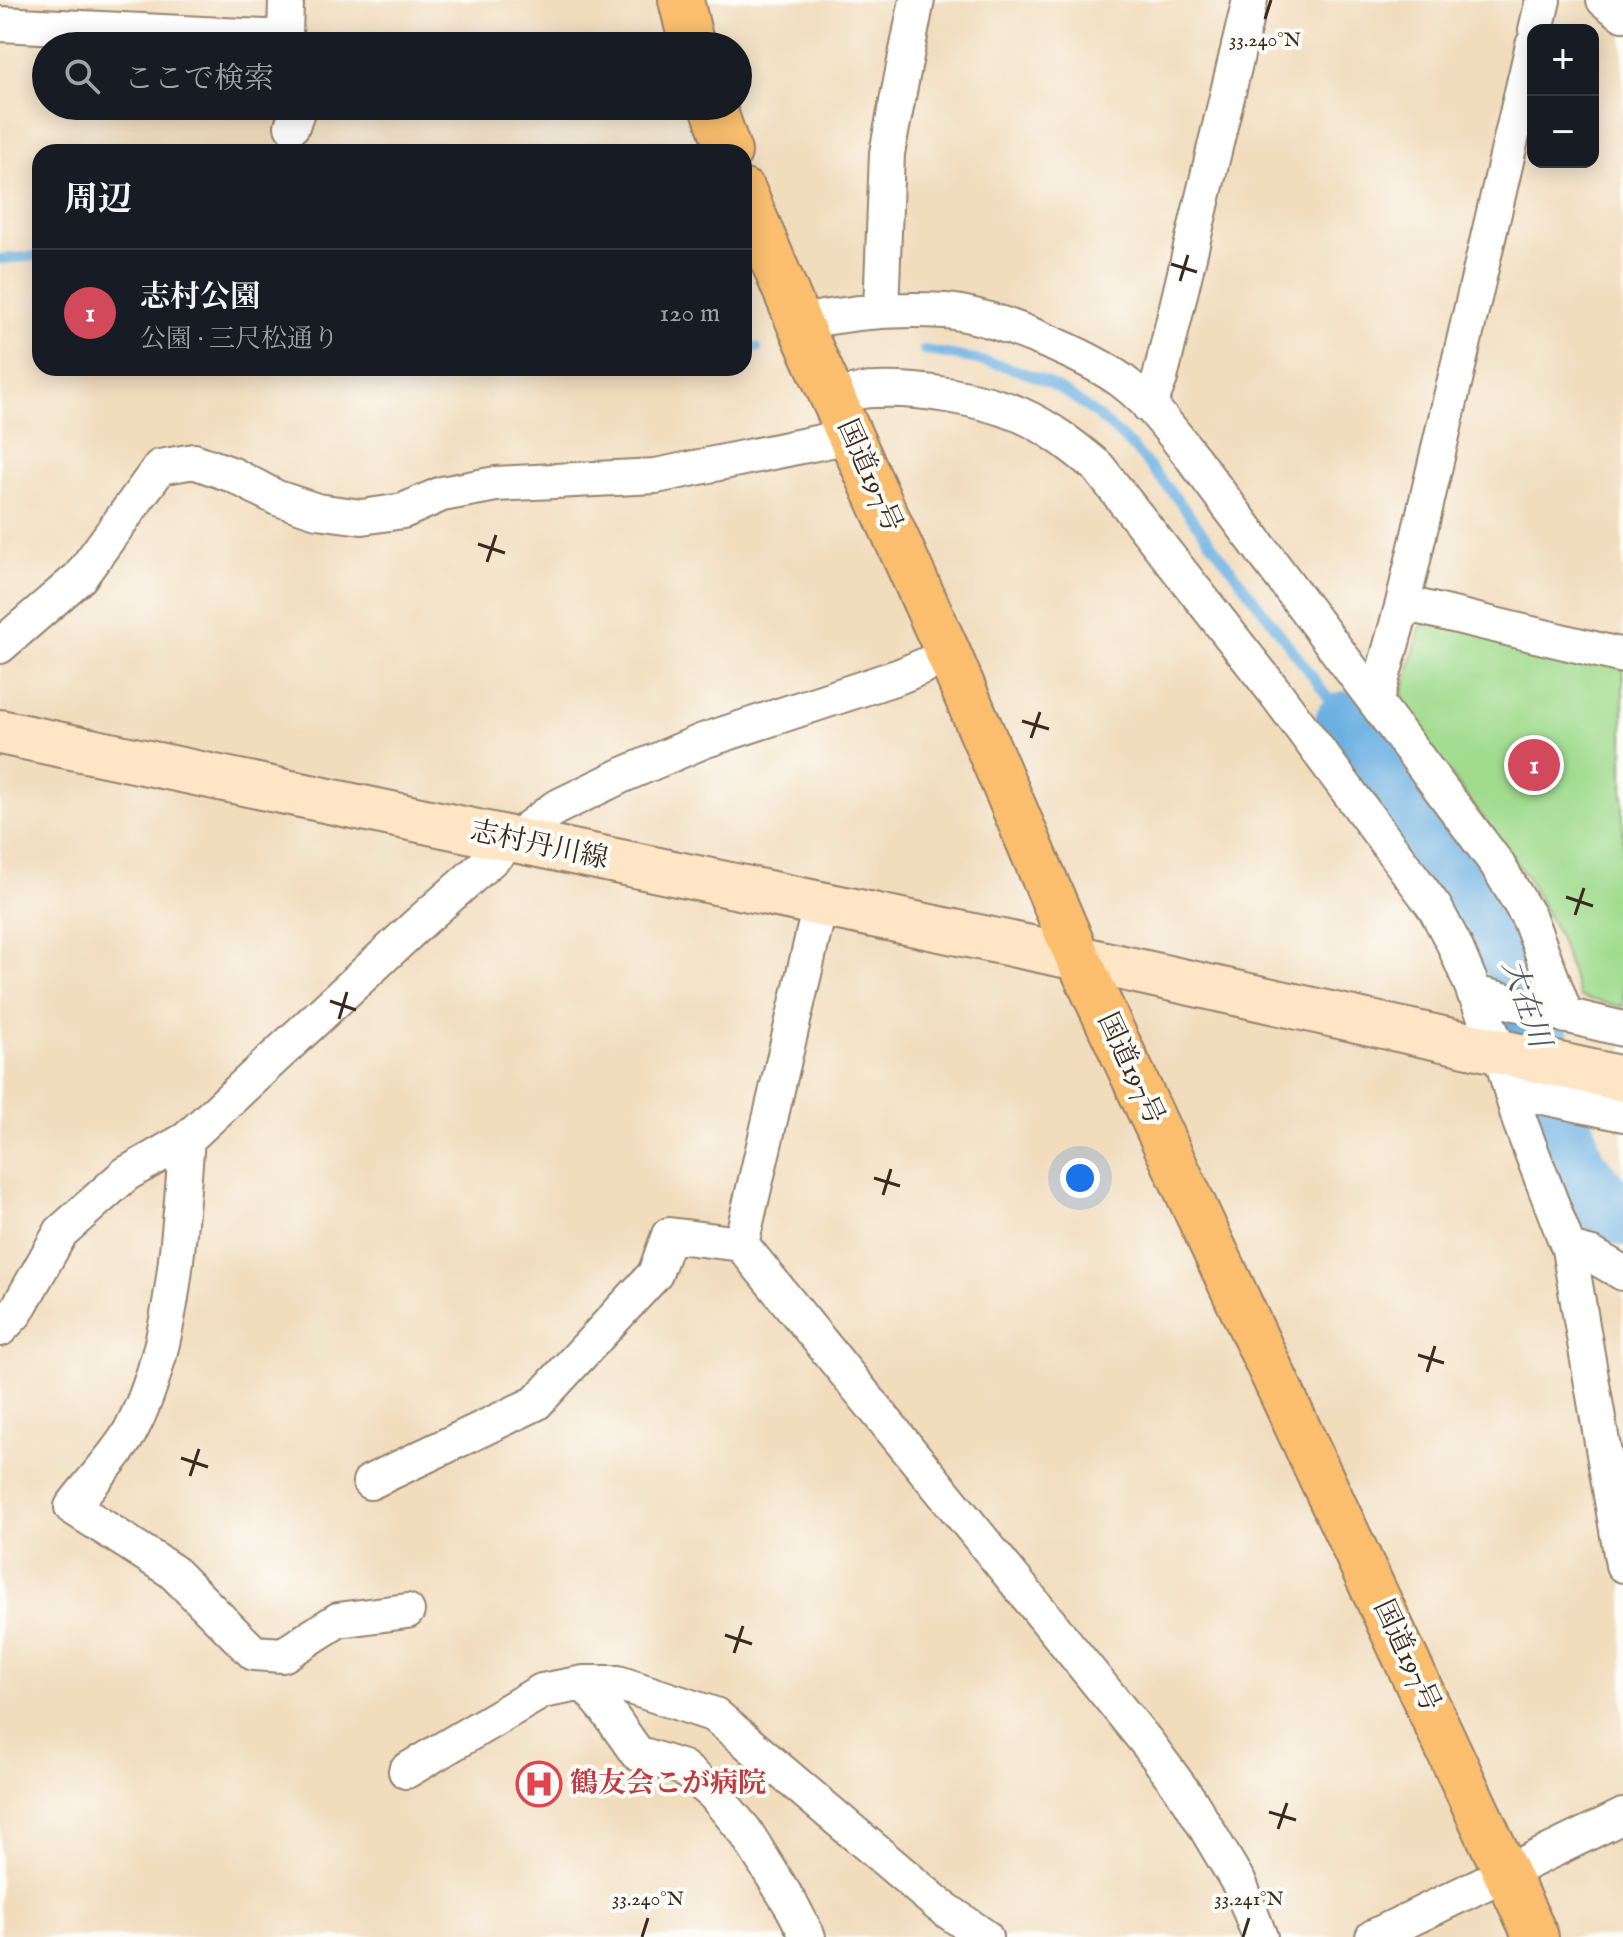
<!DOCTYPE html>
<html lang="ja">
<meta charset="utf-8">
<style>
body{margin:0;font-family:"IM FELL English","Noto Serif JP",serif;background:#20242c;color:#f1f3f6}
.controls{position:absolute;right:24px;top:24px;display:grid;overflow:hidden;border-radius:16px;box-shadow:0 4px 20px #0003}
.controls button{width:72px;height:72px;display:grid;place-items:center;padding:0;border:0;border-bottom:2px solid #363941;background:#171b24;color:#f1f3f6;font:40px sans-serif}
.you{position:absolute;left:1080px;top:1178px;width:28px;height:28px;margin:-20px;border:6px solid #fff;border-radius:50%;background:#1a73e8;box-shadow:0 0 0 12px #1a73e833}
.badge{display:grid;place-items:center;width:52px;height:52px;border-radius:50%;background:#d1495b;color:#fff;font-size:26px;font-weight:700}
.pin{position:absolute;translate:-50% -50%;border:4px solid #fff;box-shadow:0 2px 8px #0006}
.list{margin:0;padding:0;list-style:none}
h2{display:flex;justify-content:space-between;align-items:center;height:104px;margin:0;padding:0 32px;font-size:34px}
h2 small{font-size:26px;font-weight:400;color:#9ea1a6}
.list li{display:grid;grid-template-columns:52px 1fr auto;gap:24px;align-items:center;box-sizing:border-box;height:128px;padding:0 32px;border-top:2px solid #363941}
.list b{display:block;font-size:30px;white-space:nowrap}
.list p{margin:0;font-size:26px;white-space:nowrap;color:#9ea1a6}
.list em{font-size:26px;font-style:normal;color:#9ea1a6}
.icon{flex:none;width:44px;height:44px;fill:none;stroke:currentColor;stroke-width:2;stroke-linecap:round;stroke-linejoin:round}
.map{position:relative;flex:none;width:1623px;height:1937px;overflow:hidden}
.search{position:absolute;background:#171b24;box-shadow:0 4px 20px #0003;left:32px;top:32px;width:720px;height:88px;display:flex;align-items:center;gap:20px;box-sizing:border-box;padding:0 28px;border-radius:44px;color:#9ea1a6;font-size:30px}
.panel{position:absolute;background:#171b24;box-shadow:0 4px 20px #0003;left:32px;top:144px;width:720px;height:232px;border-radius:24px}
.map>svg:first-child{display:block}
.green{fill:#a0db8e;stroke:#6e8256;stroke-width:2}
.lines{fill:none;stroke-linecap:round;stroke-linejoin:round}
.stream{stroke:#6cb0e2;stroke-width:10}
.river{stroke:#6cb0e2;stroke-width:62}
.street-casing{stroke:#96836d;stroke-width:38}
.secondary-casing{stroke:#96836d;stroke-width:48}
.highway-casing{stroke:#96836d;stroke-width:48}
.street{stroke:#fff;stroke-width:34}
.secondary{stroke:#fde5c5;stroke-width:44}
.highway{stroke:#fabe6e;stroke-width:44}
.ticks{fill:none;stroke:#3b2a1e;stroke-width:3}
.labels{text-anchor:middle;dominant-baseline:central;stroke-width:8;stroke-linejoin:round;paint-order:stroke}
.street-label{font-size:28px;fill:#3b2a1e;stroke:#fdfcf7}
.health-label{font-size:28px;font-weight:bold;fill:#be3a42;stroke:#fdfcf7;text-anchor:start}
.water-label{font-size:30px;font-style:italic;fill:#4c5963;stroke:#fdfcf7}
.ticks-label{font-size:20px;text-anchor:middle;fill:#3b2a1e;stroke:#fdfcf7;stroke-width:8;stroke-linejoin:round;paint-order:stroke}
</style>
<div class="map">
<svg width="1623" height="1937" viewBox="0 0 1623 1937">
<rect width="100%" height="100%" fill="#fdfcf7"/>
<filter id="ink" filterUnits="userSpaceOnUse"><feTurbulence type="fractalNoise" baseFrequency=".0125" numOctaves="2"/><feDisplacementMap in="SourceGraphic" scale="16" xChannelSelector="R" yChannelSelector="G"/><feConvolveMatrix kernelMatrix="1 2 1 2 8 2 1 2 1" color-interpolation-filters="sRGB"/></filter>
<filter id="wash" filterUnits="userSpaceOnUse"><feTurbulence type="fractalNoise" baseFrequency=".006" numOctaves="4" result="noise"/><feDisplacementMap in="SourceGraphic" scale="32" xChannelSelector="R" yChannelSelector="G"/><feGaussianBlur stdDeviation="1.8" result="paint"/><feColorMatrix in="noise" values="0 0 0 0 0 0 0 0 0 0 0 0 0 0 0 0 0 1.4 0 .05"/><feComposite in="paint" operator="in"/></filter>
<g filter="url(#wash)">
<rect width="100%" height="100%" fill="#f1dcbc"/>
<path class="green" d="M1432,617L1623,661V1007L1580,997L1558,934L1527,877L1407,716L1402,697L1421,625Z"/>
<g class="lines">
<path class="stream" d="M0,259L40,256
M744,347L757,348
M924,350C968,358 1018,365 1058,388C1129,431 1168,487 1218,552C1261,608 1304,664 1346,722"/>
<path class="river" d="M1346,722L1518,966L1574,1166L1605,1204L1623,1215"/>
</g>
</g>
<g filter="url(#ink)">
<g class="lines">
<g class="street-casing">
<path id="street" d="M286,0L285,38L291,46
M1604,0L1623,14
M0,24L285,38
M1536,30L1543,0
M292,126L299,106
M881,311L887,153L917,0
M799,323C847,312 896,308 945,311C990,314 1091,356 1126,384C1152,404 1172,432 1192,457L1497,864L1529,918L1566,1016
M832,397C846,394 861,390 875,390C919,388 980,398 1021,415C1050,428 1074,447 1098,467L1274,691L1435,908L1454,944L1500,1052L1520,1122L1569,1249L1623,1565
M1149,406L1160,378L1250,0
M1403,603L1623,656
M0,646L80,577L160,467L194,461L233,475L277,498L317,511L362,517L403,511L442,494L496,484L656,476L850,436
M1376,700L1403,603L1533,45
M1474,993L1623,1029
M1511,1090L1623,1114
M187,1139C179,1232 175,1344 132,1428C121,1451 88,1485 72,1507L172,1571L254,1653L283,1655L338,1620L407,1611
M741,1244L1148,1744L1190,1801L1240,1885L1260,1937
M1569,1249L1592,1255L1623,1273
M0,1329L16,1312L61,1232L126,1174L187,1139L416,926L513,840L555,808L623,775L703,741L900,676L949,655
M370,1482L536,1403L655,1274L669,1235L741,1244L820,905
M584,1683L606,1709L637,1753L683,1768L714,1794L745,1831L793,1908L808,1937
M406,1771L542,1691L584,1683H618L715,1715L939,1905L985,1937
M1373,1937L1623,1816"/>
</g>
<g class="secondary-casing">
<path id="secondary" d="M0,732L1078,958L1623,1079"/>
</g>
<g class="highway-casing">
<path id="highway" d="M681,0L692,46
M713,106L729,152
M744,192L799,323L949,655L1078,958L1536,1937"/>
</g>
<use href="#street" class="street"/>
<use href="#secondary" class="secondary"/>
<use href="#highway" class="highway"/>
</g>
</g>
<path class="ticks" d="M1265,19L1271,0M1171,264L1197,272M1180,281L1188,255M478,544L505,553M487,562L496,535M1022,721L1049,729M1031,738L1040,712M1566,897L1593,906M1575,915L1584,888M330,1001L356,1010M339,1019L347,992M874,1178L900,1186M883,1195L891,1169M1418,1355L1444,1363M1427,1372L1435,1346M181,1458L208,1467M190,1476L199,1449M725,1635L752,1644M734,1653L743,1626M1269,1812L1296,1820M1278,1829L1287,1803M642,1937L648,1918M1243,1937L1249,1918"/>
<defs>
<g id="hospital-ring" transform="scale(2.3)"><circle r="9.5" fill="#fdfcf7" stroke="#e0444e" stroke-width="1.5"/><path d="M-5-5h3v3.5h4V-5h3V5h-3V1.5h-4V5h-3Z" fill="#e0444e"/></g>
</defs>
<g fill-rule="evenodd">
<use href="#hospital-ring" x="539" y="1784"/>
</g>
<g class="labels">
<g class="street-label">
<text transform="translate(869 476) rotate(66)">国道197号</text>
<text transform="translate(539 846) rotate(12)">志村丹川線</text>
<text transform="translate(1130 1069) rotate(65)">国道197号</text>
<text transform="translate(1406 1656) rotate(65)">国道197号</text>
</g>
<g class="health-label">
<text x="570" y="1784">鶴友会こが病院</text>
</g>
<g class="water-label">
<text transform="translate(1525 1004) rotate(71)">大在川</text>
</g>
</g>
<g class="ticks-label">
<text x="1265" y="46">33.240°N</text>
<text x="1249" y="1905">33.241°N</text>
<text x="648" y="1905">33.240°N</text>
</g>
</svg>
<div class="controls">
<button>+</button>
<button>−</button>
</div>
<div class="you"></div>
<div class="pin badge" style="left:1534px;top:765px">1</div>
<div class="search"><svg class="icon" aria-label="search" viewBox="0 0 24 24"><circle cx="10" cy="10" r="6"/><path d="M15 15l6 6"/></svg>ここで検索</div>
<section class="panel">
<h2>周辺<small></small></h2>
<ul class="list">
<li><span class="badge">1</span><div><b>志村公園</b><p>公園 · 三尺松通り</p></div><em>120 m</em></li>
</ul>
</section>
</div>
